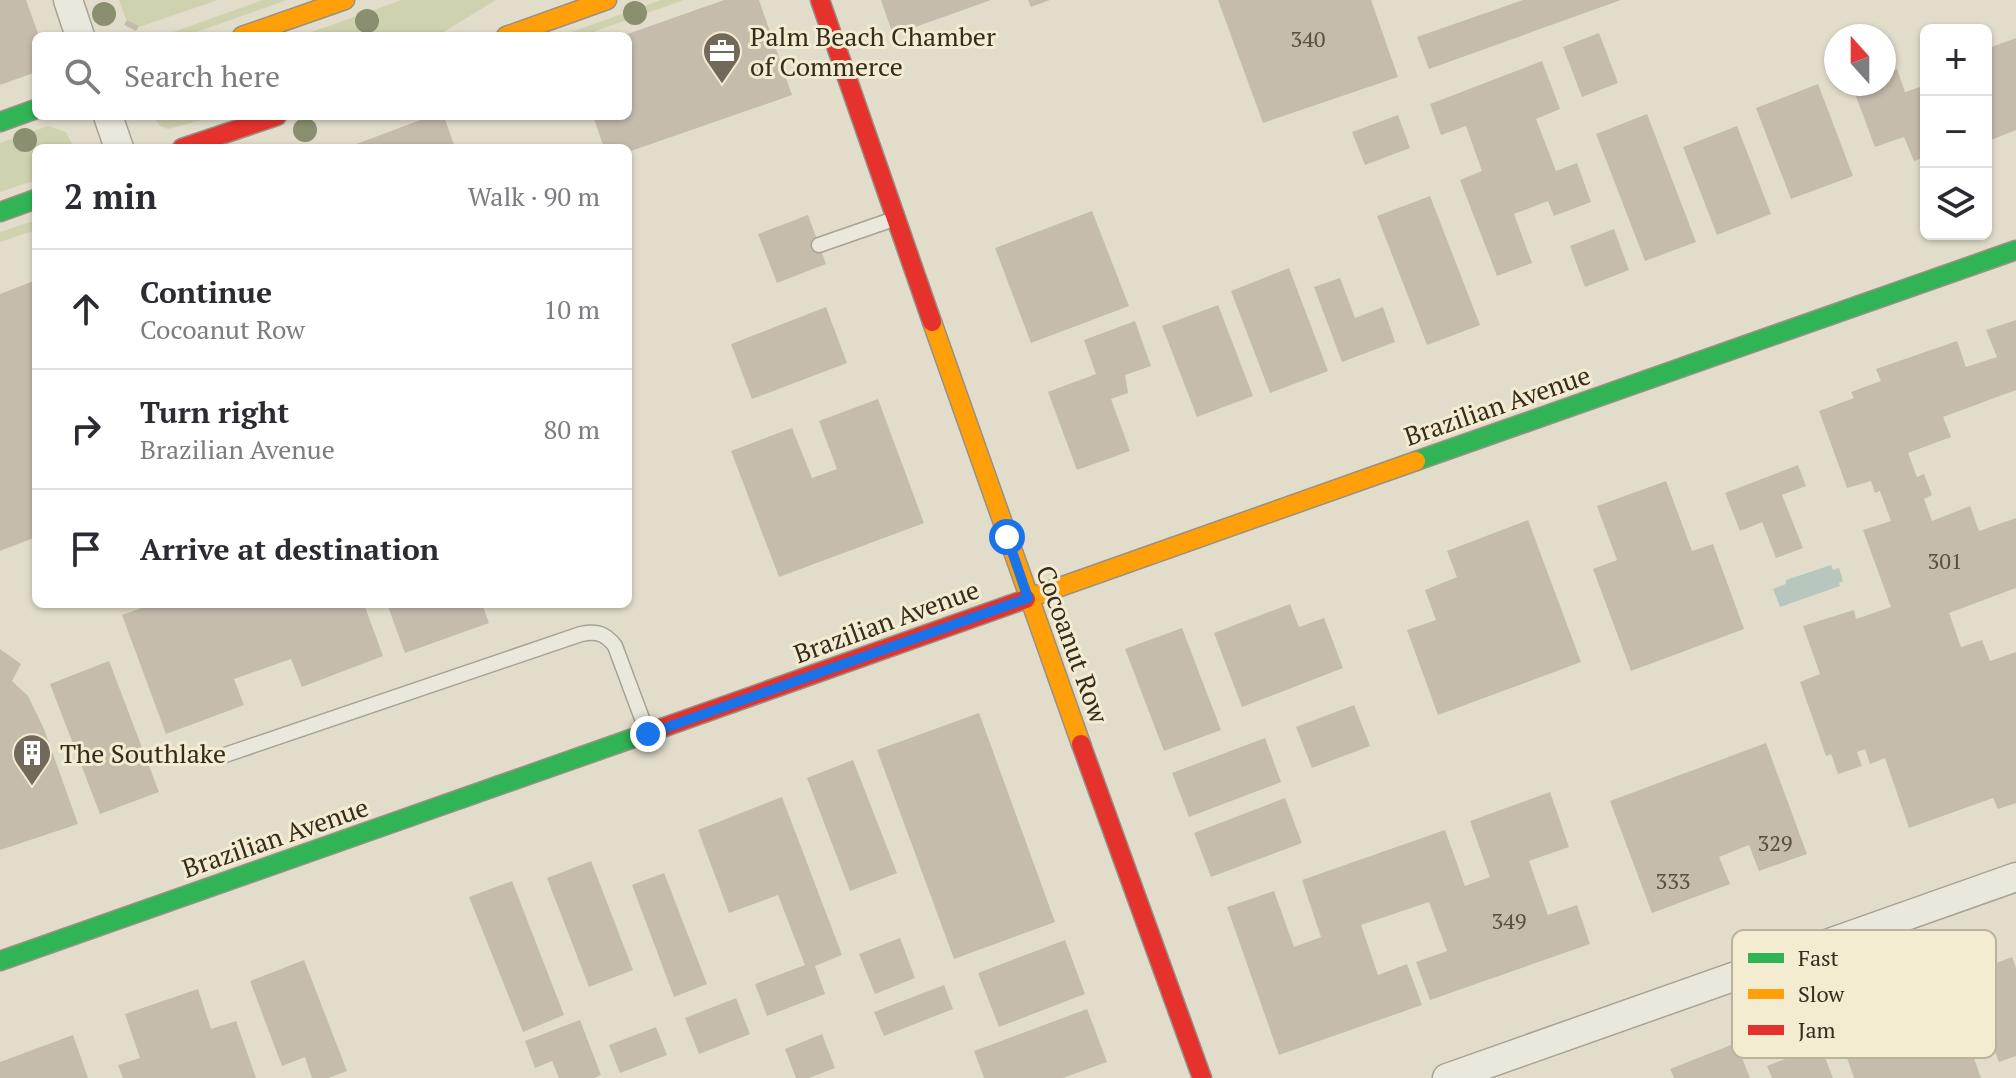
<!DOCTYPE html>
<meta charset="utf-8">
<style>
body{margin:0;font-family:"PT Serif",serif;background:#f2f2f3;color:#2b2b33}
.controls{position:absolute;right:24px;top:24px;display:grid;overflow:hidden;border-radius:12px;box-shadow:0 2px 6px #0004}
.controls button{width:72px;height:72px;display:grid;place-items:center;padding:0;border:0;border-bottom:2px solid #e1e1e2;background:#fff;color:#2b2b33;font:40px sans-serif}
.compass{position:absolute;left:1824px;top:24px;width:72px;height:72px;border-radius:50%;background:#fff;box-shadow:0 2px 6px #0004;rotate:339deg}
.stop{position:absolute;width:24px;height:24px;margin:-18px;border:6px solid #1a73e8;border-radius:50%;background:#fff}
.stop.end{background:#1a73e8;border-color:#fff;box-shadow:0 2px 8px #0008}
.list{margin:0;padding:0;list-style:none}
h2{display:flex;justify-content:space-between;align-items:center;height:104px;margin:0;padding:0 32px;font-size:34px}
h2 small{font-size:26px;font-weight:400;color:#7c7c81}
.list li{display:grid;grid-template-columns:52px 1fr auto;gap:24px;align-items:center;box-sizing:border-box;height:120px;padding:0 32px;border-top:2px solid #e1e1e2}
.list b{display:block;font-size:30px;white-space:nowrap}
.list p{margin:0;font-size:26px;white-space:nowrap;color:#7c7c81}
.list em{font-size:26px;font-style:normal;color:#7c7c81}
.icon{flex:none;width:44px;height:44px;fill:none;stroke:currentColor;stroke-width:2;stroke-linecap:round;stroke-linejoin:round}
.map{position:relative;flex:none;width:2016px;height:1078px;overflow:hidden}
.search{position:absolute;background:#fff;box-shadow:0 2px 6px #0004;left:32px;top:32px;width:600px;height:88px;display:flex;align-items:center;gap:20px;box-sizing:border-box;padding:0 28px;border-radius:12px;color:#7c7c81;font-size:30px}
.panel{position:absolute;background:#fff;box-shadow:0 2px 6px #0004;left:32px;top:144px;width:600px;height:464px;border-radius:12px}
.map>svg:first-child{display:block}
.green{fill:#cfd2ae}
.water{fill:#b7c7be}
.building{fill:#c5bcac}
.lines{fill:none;stroke-linecap:round;stroke-linejoin:round}
.lane-casing{stroke:#a7a295;stroke-width:17}
.street-casing{stroke:#a7a295;stroke-width:31}
.fast-casing{stroke:#979184;stroke-width:21}
.slow-casing{stroke:#979184;stroke-width:21}
.jam-casing{stroke:#979184;stroke-width:21}
.lane{stroke:#eae7dc;stroke-width:14}
.street{stroke:#eae7dc;stroke-width:28}
.fast{stroke:#30b455;stroke-width:18}
.slow{stroke:#ff9f0a;stroke-width:18}
.jam{stroke:#e5322d;stroke-width:18}
.tree{fill:#8a8f70}
.route{stroke:#1a73e8;stroke-width:10}
.labels{text-anchor:middle;dominant-baseline:central;stroke-width:6;stroke-linejoin:round;paint-order:stroke}
.number-label{font-size:22px;fill:#594f42}
.poi-label{font-size:26px;fill:#352b1e;stroke:#f3ecd1;text-anchor:start}
.street-label{font-size:26px;fill:#352b1e;stroke:#f3ecd1}
.key{fill:#f3ecd1;stroke:#bab29b;stroke-width:2}
.key-label{font-size:22px;fill:#352b1e}
</style>
<div class="map">
<svg width="2016" height="1078" viewBox="0 0 2016 1078">
<rect width="100%" height="100%" fill="#e2ddcb"/>
<path class="green" d="M119,0H218L139,27L127,22Z
M263,0H287L185,36H162Z
M402,0H496L437,36H300Z
M661,0H684L582,36H560Z
M152,116H217L168,129L160,126Z
M48,126L66,132L74,148H36V180L0,192V143Z
M36,220V230L0,242V232Z"/>
<path class="water" d="M1831,565L1833,570L1839,568L1843,581L1839,583L1840,586L1780,607L1773,589L1786,584V580Z"/>
<path class="building" d="M0,0H26L39,36H36V72L0,85Z
M724,0H759L792,95L628,152V148H604L593,116H628V36H622Z
M881,0H991L893,35Z
M1028,0H1050L1031,7Z
M1218,0H1371L1398,77L1263,123Z
M1523,0H1621L1429,69L1417,37Z
M127,20L139,26L136,31L124,25Z
M1599,33L1618,83L1582,97L1563,47Z
M2016,38V130L1986,142V49Z
M1542,61L1560,109L1536,119L1556,171L1577,163L1591,202L1554,216L1548,201L1514,214L1532,263L1497,276L1460,180L1482,171L1466,126L1441,135L1430,104Z
M1897,69L1905,92L1926,85V157L1914,161L1904,137L1875,147L1852,86L1884,84V74Z
M1818,84L1853,176L1791,199L1756,108Z
M1647,114L1696,242L1645,261L1596,134Z
M1398,115L1410,148L1365,165L1352,132Z
M431,116H444L455,148H346Z
M1737,126L1771,214L1717,235L1683,147Z
M1430,196L1480,325L1427,345L1377,216Z
M1092,211L1129,306L1031,343L995,248Z
M808,215L826,264L777,283L758,234Z
M1614,229L1629,270L1585,287L1570,246Z
M1289,268L1328,371L1270,393L1231,291Z
M1340,278L1355,318L1383,307L1395,342L1342,362L1314,287Z
M36,280V537L0,551V294Z
M1218,305L1253,396L1197,417L1162,326Z
M826,307L847,363L752,399L731,344Z
M2016,320V390L1943,417L1951,437L1908,453L1917,477L1924,474L1932,495L1924,499L1932,521L1970,506L1979,531L2016,518V588L1949,613L1961,647L1982,640L1990,661L2016,652V803L1998,809L1993,798L1909,828L1885,758L1870,764L1865,749L1857,752L1862,766L1838,774L1831,754L1826,756L1800,682L1820,674L1803,626L1854,610L1856,619L1891,607L1863,530L1891,521L1880,491L1875,493L1871,481L1847,488L1819,411L1854,398L1851,392L1881,381L1876,369L1957,341L1966,367L1997,357L1986,330Z
M1135,321L1151,366L1125,375L1128,393L1111,399L1130,451L1077,470L1048,392L1096,374L1084,340Z
M878,399L924,523L779,577L731,451L792,428L812,478L837,469L819,421Z
M1798,465L1806,486L1782,495L1803,548L1776,558L1762,522L1740,531L1725,493Z
M1666,481L1692,551L1713,544L1744,629L1631,671L1593,569L1617,560L1597,506Z
M1528,520L1581,662L1438,715L1407,630L1436,620L1425,590L1457,577L1447,551Z
M153,604H364L383,656L302,687L291,659L234,679L244,705L166,734L122,615Z
M387,604H482L489,623L405,653Z
M1290,604L1299,627L1324,618L1343,668L1242,707L1214,633Z
M1182,628L1221,730L1164,751L1125,649Z
M0,649L21,664L12,681L28,696L44,729L78,824L0,850Z
M109,661L159,792L100,814L50,684Z
M1354,705L1370,746L1312,768L1296,727Z
M979,713L1055,922L954,959L877,750Z
M1265,738L1281,782L1189,817L1172,773Z
M1766,743L1807,854L1759,871L1749,845L1719,857L1730,884L1652,913L1610,801Z
M853,760L897,873L850,891L807,778Z
M1550,792L1569,847L1529,861L1548,915L1577,905L1590,944L1430,1000L1416,962L1447,951L1429,902L1361,925L1378,975L1407,964L1422,1005L1279,1055L1227,907L1274,891L1294,947L1321,937L1302,880L1445,830L1465,886L1490,877L1470,821Z
M782,797L842,955L815,966L825,994L767,1016L755,984L805,965L778,895L729,913L698,830Z
M1285,798L1302,843L1211,877L1194,833Z
M591,861L633,970L589,987L547,878Z
M664,873L707,984L674,997L632,885Z
M512,881L564,1015L523,1032L469,897Z
M900,938L915,978L875,994L859,954Z
M1065,940L1085,994L999,1027L978,973Z
M2012,957L2016,968V1056L1999,1062L1965,975Z
M304,960L347,1071L328,1078H312L305,1057L282,1066L250,981Z
M944,985L953,1009L884,1036L874,1012Z
M198,989L211,1029L236,1021L256,1078H123L118,1065L140,1058L125,1014Z
M736,998L750,1034L699,1054L685,1018Z
M1878,1006L1889,1037L1958,1013L1981,1078H1854L1834,1021Z
M1087,1009L1107,1062L1063,1078H984L974,1051Z
M580,1020L601,1075L594,1078H559L552,1061L535,1068L525,1041Z
M656,1027L667,1055L620,1073L609,1045Z
M822,1034L835,1068L809,1078H796L785,1049Z
M73,1035L88,1078H0V1062Z
M1736,1043L1750,1078H1674L1670,1069Z
M1820,1045L1833,1078H1772L1767,1066Z"/>
<g class="lines">
<g class="lane-casing">
<path id="lane" d="M819,245L894,219
M225,755L581,634C597,631 605,633 615,646L647,732"/>
</g>
<g class="street-casing">
<path id="street" d="M68,0L80,36
M108,116L119,148
M1447,1078L2016,877"/>
</g>
<g class="fast-casing">
<path id="fast" d="M0,122L36,109
M0,212L36,199
M1416,461L2016,250
M0,961L642,735"/>
</g>
<g class="slow-casing">
<path id="slow" d="M242,36L345,0
M506,36L607,0
M932,322L1081,744
M1026,599L1416,461"/>
</g>
<g class="jam-casing">
<path id="jam" d="M820,0L932,322
M182,148L277,116
M642,735L1026,599
M1081,744L1202,1078"/>
</g>
<use href="#lane" class="lane"/>
<use href="#street" class="street"/>
<use href="#fast" class="fast"/>
<use href="#slow" class="slow"/>
<use href="#jam" class="jam"/>
</g>
<g class="tree">
<circle cx="635" cy="13" r="12"/>
<circle cx="104" cy="14" r="12"/>
<circle cx="367" cy="21" r="12"/>
<circle cx="305" cy="130" r="12"/>
<circle cx="25" cy="140" r="12"/>
</g>
<g class="lines">
<path class="route" d="M648,734L1028,598L1007,537"/>
</g>
<defs>
<g id="office-pin" transform="scale(2)"><path d="M0 17L-7.5 6A9.5 9.5 0 1 1 7.5 6Z" fill="#72695b" stroke="#f3ecd1"/><path d="M-6-3h4V-5.5h4V-3h4V5H-6ZM-1-4.5V-3h2v-1.5ZM-6 0V1H6V0Z" fill="#fff"/></g>
<g id="building-pin" transform="scale(2)"><path d="M0 17L-7.5 6A9.5 9.5 0 1 1 7.5 6Z" fill="#72695b" stroke="#f3ecd1"/><path d="M-4-6H4V6H1V3H-1V6H-4ZM-2.5-4.3h1.7v1.8h-1.7ZM.8-4.3h1.7v1.8H.8ZM-2.5-1h1.7V.8h-1.7ZM.8-1h1.7V.8H.8Z" fill="#fff"/></g>
</defs>
<g fill-rule="evenodd">
<use href="#office-pin" x="722" y="51"/>
<use href="#building-pin" x="32" y="753"/>
</g>
<g class="labels">
<g class="number-label">
<text x="1308" y="38">340</text>
<text x="1945" y="560">301</text>
<text x="1775" y="842">329</text>
<text x="1673" y="880">333</text>
<text x="1509" y="920">349</text>
</g>
<g class="poi-label">
<text x="750" y="36">Palm Beach Chamber<tspan x="750" dy="30">of Commerce</tspan></text>
<text x="60" y="753">The Southlake</text>
</g>
<g class="street-label">
<text transform="translate(1497 405) rotate(-19)">Brazilian Avenue</text>
<text transform="translate(886 621) rotate(-20)">Brazilian Avenue</text>
<text transform="translate(1073 644) rotate(70)">Cocoanut Row</text>
<text transform="translate(275 837) rotate(-19)">Brazilian Avenue</text>
</g>
</g>
<rect x="1732" y="930" width="264" height="128" rx="12" class="key"/>
<rect x="1748" y="953" width="36" height="10" fill="#30b455"/>
<rect x="1748" y="989" width="36" height="10" fill="#ff9f0a"/>
<rect x="1748" y="1025" width="36" height="10" fill="#e5322d"/>
<g class="key-label">
<text x="1798" y="966">Fast</text>
<text x="1798" y="1002">Slow</text>
<text x="1798" y="1038">Jam</text>
</g>
</svg>
<div class="controls">
<button>+</button>
<button>−</button>
<button><svg class="icon" aria-label="layers" viewBox="0 0 24 24"><path d="M12 4l9 5-9 5-9-5zM3 14l9 5 9-5"/></svg></button>
</div>
<svg class="compass" viewBox="-18 -18 36 36"><path d="M0-13l5 13h-10z" fill="#e53935"/><path d="M0 13l5-13h-10z" fill="#7c7c81"/></svg>
<div class="stop" style="left:1007px;top:537px"></div>
<div class="stop end" style="left:648px;top:734px"></div>
<div class="search"><svg class="icon" aria-label="search" viewBox="0 0 24 24"><circle cx="10" cy="10" r="6"/><path d="M15 15l6 6"/></svg>Search here</div>
<section class="panel">
<h2>2 min<small>Walk · 90 m</small></h2>
<ul class="list">
<li><svg class="icon" aria-label="ahead" viewBox="0 0 24 24"><path d="M12 20V5M6 11l6-6 6 6"/></svg><div><b>Continue</b><p>Cocoanut Row</p></div><em>10 m</em></li>
<li><svg class="icon" aria-label="right" viewBox="0 0 24 24"><path d="M7 20v-9h11M14 6l5 5-5 5"/></svg><div><b>Turn right</b><p>Brazilian Avenue</p></div><em>80 m</em></li>
<li><svg class="icon" aria-label="arrive" viewBox="0 0 24 24"><path d="M6 21V4h12l-3 4 3 4H6"/></svg><div><b>Arrive at destination</b></div></li>
</ul>
</section>
</div>
